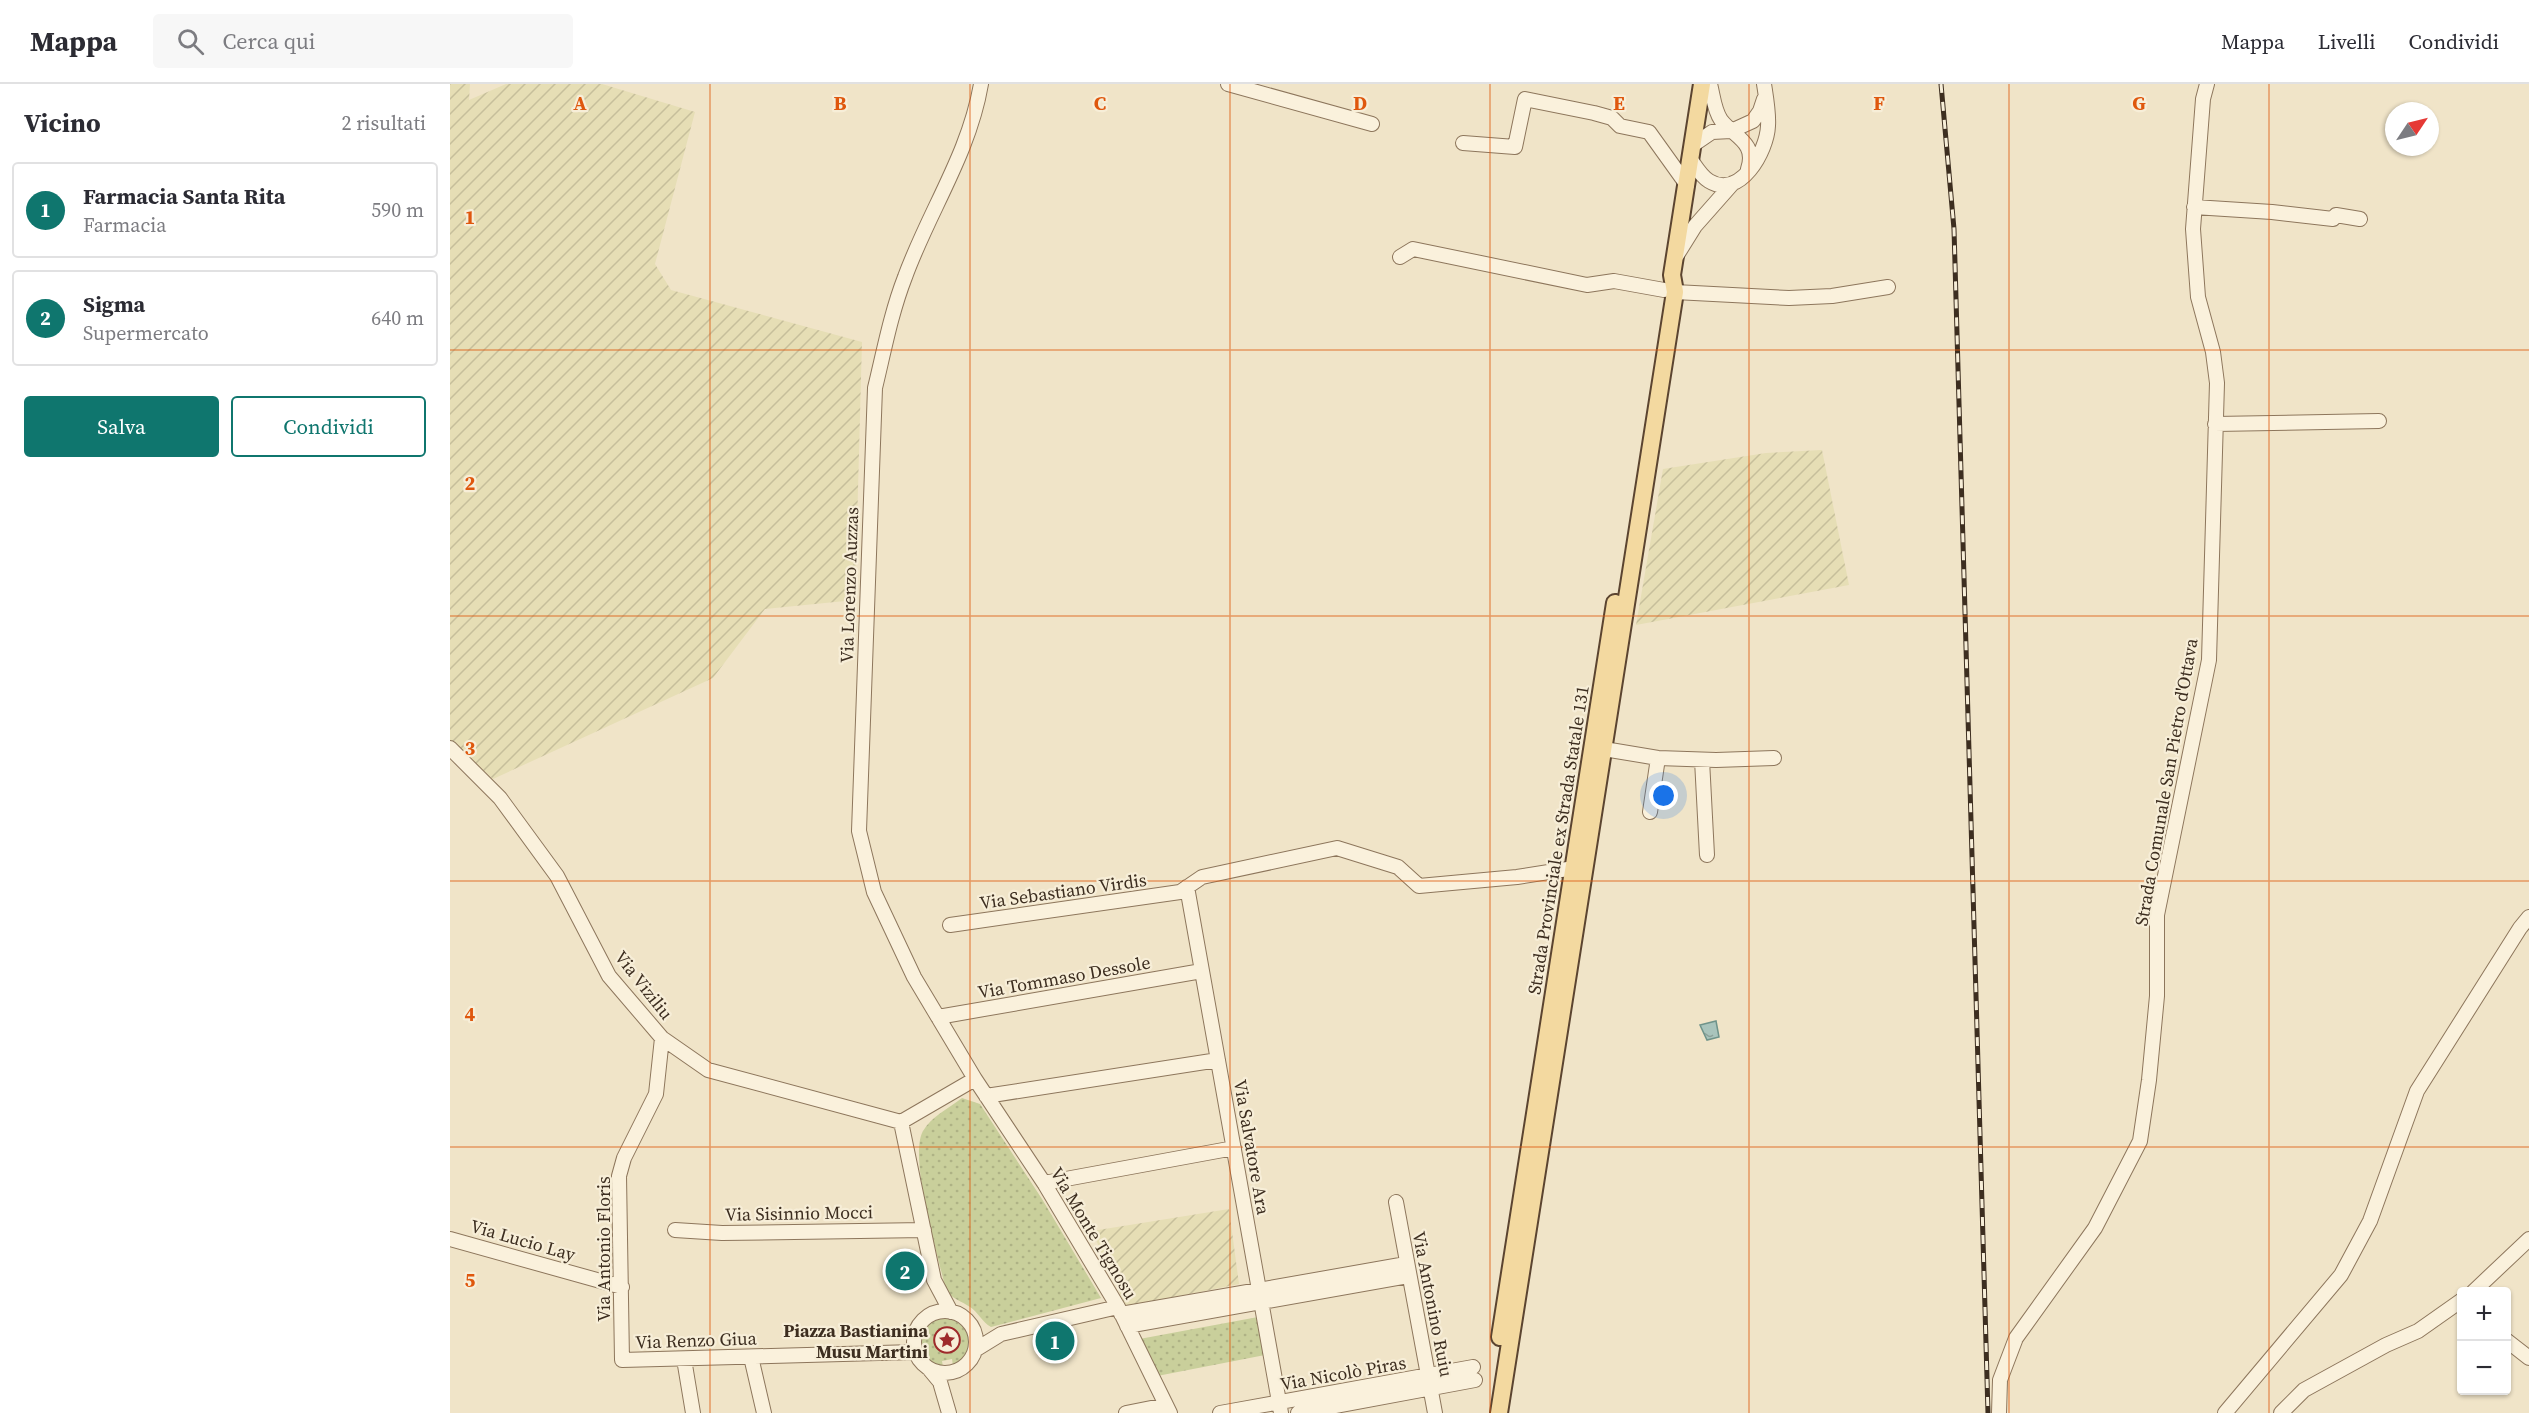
<!DOCTYPE html>
<html lang="it">
<meta charset="utf-8">
<style>
body{margin:0;font-family:"Source Serif 4",serif;background:#f7f7f7;color:#2b2b33}
.controls{position:absolute;right:18px;bottom:18px;display:grid;overflow:hidden;border-radius:6px;box-shadow:0 2px 4px #0004}
.controls button{width:54px;height:54px;display:grid;place-items:center;padding:0;border:0;border-bottom:2px solid #e1e1e2;background:#fff;color:#2b2b33;font:30px sans-serif}
.compass{position:absolute;left:1935px;top:18px;width:54px;height:54px;border-radius:50%;background:#fff;box-shadow:0 2px 4px #0004;rotate:55deg}
.you{position:absolute;left:1214px;top:712px;width:21px;height:21px;margin:-15px;border:4px solid #fff;border-radius:50%;background:#1a73e8;box-shadow:0 0 0 9px #1a73e833}
.badge{display:grid;place-items:center;width:39px;height:39px;border-radius:50%;background:#0f766e;color:#fff;font-size:20px;font-weight:700}
.pin{position:absolute;translate:-50% -50%;border:3px solid #fff;box-shadow:0 2px 6px #0006}
.list{margin:0;padding:0;list-style:none}
h2{display:flex;justify-content:space-between;align-items:center;height:78px;margin:0;padding:0 24px;font-size:26px}
h2 small{font-size:20px;font-weight:400;color:#7c7c81}
.list li{display:grid;grid-template-columns:39px 1fr auto;gap:18px;align-items:center;box-sizing:border-box;height:96px;margin:0 12px 12px;padding:0 12px;border:2px solid #e1e1e2;border-radius:6px}
.list b{display:block;font-size:22px;white-space:nowrap}
.list p{margin:0;font-size:20px;white-space:nowrap;color:#7c7c81}
.list em{font-size:20px;font-style:normal;color:#7c7c81}
.actions{display:flex;gap:12px;padding:18px 24px}
.actions a{flex:1;padding:14px 0;border:2px solid #0f766e;border-radius:6px;text-align:center;font-size:21px;color:#0f766e}
.actions .main{background:#0f766e;color:#fff}
.icon{flex:none;width:33px;height:33px;fill:none;stroke:currentColor;stroke-width:2;stroke-linecap:round;stroke-linejoin:round}
.map{position:relative;flex:none;width:2079px;height:1329px;overflow:hidden}
header{display:flex;align-items:center;gap:36px;box-sizing:border-box;height:84px;padding:0 30px;background:#fff;border-bottom:2px solid #e1e1e2}
header strong{font-size:28px}
nav{display:flex;gap:33px;margin-inline-start:auto;font-size:21px}
.search{width:420px;height:54px;background:#f7f7f7;display:flex;align-items:center;gap:15px;box-sizing:border-box;padding:0 21px;border-radius:6px;color:#7c7c81;font-size:22px}
main{display:flex}
aside{flex:1;background:#fff}
.map>svg:first-child{display:block}
.farmland{fill:url(#farmland-furrows)}
.grass{fill:url(#grass-dots)}
.water{fill:url(#water-ripples);stroke:#6f938a;stroke-width:1.5}
.lines{fill:none;stroke-linecap:round;stroke-linejoin:round}
.minor-casing{stroke:#8d765c;stroke-width:16}
.major-casing{stroke:#5b4430;stroke-width:20}
.minor{stroke:#faf1dc;stroke-width:14}
.major{stroke:#f3d9a0;stroke-width:16}
.rail-casing{stroke:#3d2e20;stroke-width:5}
.rail{stroke:#f7eed8;stroke-width:3;stroke-dasharray:9;stroke-linecap:butt}
.grid{fill:none;stroke:#df570d;stroke-width:1.5;stroke-opacity:0.55}
.labels{text-anchor:middle;dominant-baseline:central;stroke-width:4.5;stroke-linejoin:round;paint-order:stroke}
.street-label{font-size:18px;fill:#3d2e20;stroke:#f7eed8}
.poi-label{font-size:18px;font-weight:bold;fill:#3d2e20;stroke:#f7eed8;text-anchor:end}
.grid-label{font-size:20px;text-anchor:middle;font-weight:bold;fill:#df570d;stroke:#f7eed8;stroke-width:4.5;stroke-linejoin:round;paint-order:stroke}
</style>
<header>
<strong>Mappa</strong>
<div class="search"><svg class="icon" aria-label="search" viewBox="0 0 24 24"><circle cx="10" cy="10" r="6"/><path d="M15 15l6 6"/></svg>Cerca qui</div>
<nav><a>Mappa</a><a>Livelli</a><a>Condividi</a></nav>
</header>
<main>
<aside>
<h2>Vicino<small>2 risultati</small></h2>
<ul class="list">
<li><span class="badge">1</span><div><b>Farmacia Santa Rita</b><p>Farmacia</p></div><em>590 m</em></li>
<li><span class="badge">2</span><div><b>Sigma</b><p>Supermercato</p></div><em>640 m</em></li>
</ul>
<div class="actions"><a class="main">Salva</a><a>Condividi</a></div>
</aside>
<div class="map">
<svg width="2079" height="1329" viewBox="0 0 2079 1329">
<defs>
<pattern id="farmland-furrows" width="10" height="10" patternUnits="userSpaceOnUse" patternTransform="scale(1.5)"><rect width="10" height="10" fill="#e6deb5"/><path d="M-1 1l2-2M0 10L10 0M9 11l2-2" fill="none" stroke="#c6bf9b"/></pattern>
<pattern id="grass-dots" width="8" height="8" patternUnits="userSpaceOnUse" patternTransform="scale(1.5)"><rect width="8" height="8" fill="#c9cf9b"/><path d="M2 2h.1M6 6h.1" fill="none" stroke="#aeb285" stroke-width="1.8" stroke-linecap="round"/></pattern>
<pattern id="water-ripples" width="26" height="14" patternUnits="userSpaceOnUse" patternTransform="scale(1.5)"><rect width="26" height="14" fill="#a9c4bc"/><path d="M2 4q2-2 4 0t4 0M15 11q2-2 4 0t4 0" fill="none" stroke="#8ba098"/></pattern>
</defs>
<rect width="100%" height="100%" fill="#f0e4c8"/>
<path class="farmland" d="M0,0H20L19,16L56,0H152L245,28L205,180L221,206L412,258L405,516L315,525L263,594L43,695L0,657Z
M1372,366L1399,501L1186,541L1213,385L1316,369Z
M779,1125L789,1200L676,1223L642,1147Z"/>
<path class="grass" d="M512,1014L530,1020L592,1115L651,1214L541,1243C532,1238 528,1228 520,1223C511,1217 503,1215 496,1207C489,1174 458,1074 473,1047C481,1033 499,1024 512,1014Z
M494,1233C522,1238 530,1271 503,1282L502,1275L492,1277L493,1283C468,1276 465,1260 477,1240Z
M808,1233L815,1271L702,1293L684,1256Z"/>
<path class="water" d="M1266,937L1269,953L1257,956L1250,941Z"/>
<g class="lines">
<g class="minor-casing">
<path id="minor" d="M531,0C519,70 479,127 455,193C441,229 434,267 425,304L409,747L424,808L464,893L525,995L594,1099L668,1223L720,1329
M778,0L922,40
M1260,0C1263,11 1264,26 1271,36C1284,53 1307,58 1298,85
M1013,59L1065,63L1075,15L1144,29L1162,34L1170,42L1199,48L1237,101
M1243,61L1262,48L1281,47L1303,37L1310,27L1314,15
M1241,76C1246,83 1251,92 1259,97C1290,116 1317,67 1318,42C1319,29 1316,13 1314,0
M1744,123L1822,128L1883,135L1886,131L1910,135
M1227,171L1245,142L1283,99
M950,173L963,165L1137,201L1164,197L1214,206
M1225,208L1339,214L1382,212L1438,203
M1765,340L1929,337
M0,664L50,714L107,792L159,892L212,954L258,986L451,1038
M1154,665L1208,674L1266,676L1324,674
M1252,676L1257,771
M1200,728L1208,674
M737,803L831,1329
M500,841L730,808L752,793L887,764L948,783L969,802L1067,793L1124,784
M488,933L746,888
M212,954L206,1010L174,1074L169,1092L172,1276L465,1268
M536,1012L768,976
M451,1038L484,1196L501,1228
M451,1038L525,995
M594,1099L784,1064
M946,1118L985,1329
M225,1146L272,1149L474,1146
M0,1155L172,1203
M2023,1208L2079,1155
M464 1258a31 31 0 1 1 62 0a31 31 0 1 1-62 0Z
M671,1230L956,1180
M677,1242L958,1192
M2056,1256L2079,1274
M525,1266L551,1250L668,1223
M301,1273L314,1329
M234,1275L243,1329
M480,1286L490,1298L499,1329
M676,1329L716,1321
M770,1329L1023,1283
M848,1329L1025,1296
M1549,1329L1550,1296L1566,1254L1645,1144L1690,1057L1699,996L1707,912V831L1759,576L1767,299L1763,268L1748,213L1743,145L1753,15L1757,0
M1775,1329L1891,1191L1920,1137L1967,1007L2070,844L2079,833
M1831,1329L1854,1306L1936,1261L1968,1247L2012,1216"/>
</g>
<g class="major-casing">
<path id="major" d="M1050,1253L1165,519
M1049,1329L1225,208L1222,191L1252,0"/>
</g>
<use href="#minor" class="minor"/>
<use href="#major" class="major"/>
<g class="rail-casing">
<path id="rail" d="M1491,0L1504,145L1538,1329"/>
</g>
<use href="#rail" class="rail"/>
</g>
<path class="grid" d="M260,0V1329M520,0V1329M780,0V1329M1040,0V1329M1299,0V1329M1559,0V1329M1819,0V1329M0,266H2079M0,532H2079M0,797H2079M0,1063H2079"/>
<defs>
<g id="sight-ring" transform="scale(1.35)"><circle r="9.5" fill="#f7eed8" stroke="#9e2a2b" stroke-width="1.5"/><path d="M0-6L1.8-2.2L6-1.7L2.9 1.2L3.7 5.4L0 3.3L-3.7 5.4L-2.9 1.2L-6-1.7L-1.8-2.2Z" fill="#9e2a2b"/></g>
</defs>
<g fill-rule="evenodd">
<use href="#sight-ring" x="497" y="1256"/>
</g>
<g class="labels">
<g class="street-label">
<text transform="translate(399 501) rotate(-88)">Via Lorenzo Auzzas</text>
<text transform="translate(1716 698) rotate(-80)">Strada Comunale San Pietro d'Ottava</text>
<text transform="translate(1108 756) rotate(-81)">Strada Provinciale ex Strada Statale 131</text>
<text transform="translate(613 807) rotate(-8)">Via Sebastiano Virdis</text>
<text transform="translate(614 893) rotate(-10)">Via Tommaso Dessole</text>
<text transform="translate(194 901) rotate(52)">Via Viziliu</text>
<text transform="translate(802 1063) rotate(80)">Via Salvatore Ara</text>
<text transform="translate(349 1129) rotate(-1)">Via Sisinnio Mocci</text>
<text transform="translate(644 1149) rotate(59)">Via Monte Tignosu</text>
<text transform="translate(73 1156) rotate(16)">Via Lucio Lay</text>
<text transform="translate(153 1165) rotate(-90)">Via Antonio Floris</text>
<text transform="translate(983 1220) rotate(79)">Via Antonino Ruiu</text>
<text transform="translate(246 1256) rotate(-2)">Via Renzo Giua</text>
<text transform="translate(893 1289) rotate(-10)">Via Nicolò Piras</text>
</g>
<g class="poi-label">
<text x="478" y="1246">Piazza Bastianina<tspan x="478" dy="21">Musu Martini</tspan></text>
</g>
</g>
<g class="grid-label">
<text x="130" y="26">A</text>
<text x="390" y="26">B</text>
<text x="650" y="26">C</text>
<text x="910" y="26">D</text>
<text x="1169" y="26">E</text>
<text x="1429" y="26">F</text>
<text x="1689" y="26">G</text>
<text x="20" y="140">1</text>
<text x="20" y="406">2</text>
<text x="20" y="671">3</text>
<text x="20" y="937">4</text>
<text x="20" y="1203">5</text>
</g>
</svg>
<div class="controls">
<button>+</button>
<button>−</button>
</div>
<svg class="compass" viewBox="-18 -18 36 36"><path d="M0-13l5 13h-10z" fill="#e53935"/><path d="M0 13l5-13h-10z" fill="#7c7c81"/></svg>
<div class="you"></div>
<div class="pin badge" style="left:605px;top:1257px">1</div>
<div class="pin badge" style="left:455px;top:1187px">2</div>
</div>
</main>
